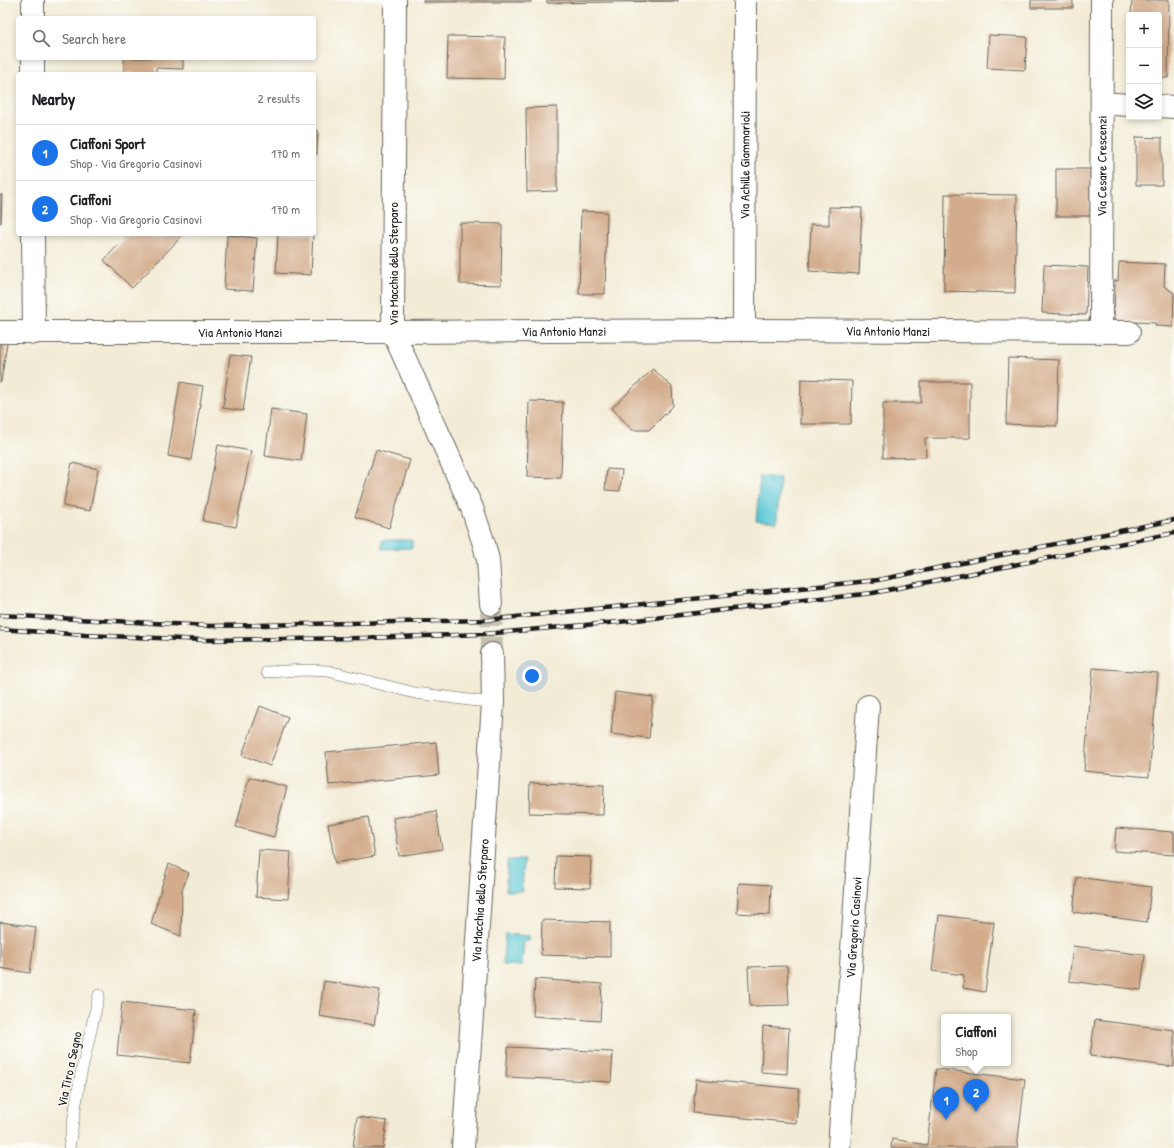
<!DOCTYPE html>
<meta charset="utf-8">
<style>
body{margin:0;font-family:"Patrick Hand",sans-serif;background:#f2f2f2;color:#202124}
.controls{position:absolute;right:12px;top:12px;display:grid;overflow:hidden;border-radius:4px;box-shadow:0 2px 6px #0003}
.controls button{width:36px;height:36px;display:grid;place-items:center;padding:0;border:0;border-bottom:1px solid #e0e0e0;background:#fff;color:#202124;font:20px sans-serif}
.you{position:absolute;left:532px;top:676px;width:14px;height:14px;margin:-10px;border:3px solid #fff;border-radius:50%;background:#1a73e8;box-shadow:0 0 0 6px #1a73e833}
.badge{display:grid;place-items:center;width:26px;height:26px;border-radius:50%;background:#1a73e8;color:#fff;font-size:13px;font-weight:700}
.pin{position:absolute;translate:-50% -33px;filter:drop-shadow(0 1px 2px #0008)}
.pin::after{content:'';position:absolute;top:21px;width:14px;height:12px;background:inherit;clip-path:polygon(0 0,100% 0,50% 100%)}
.popup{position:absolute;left:941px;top:1014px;width:70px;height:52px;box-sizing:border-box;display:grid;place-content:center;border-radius:4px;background:#fff;filter:drop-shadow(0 1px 3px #0005);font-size:13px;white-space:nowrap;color:#757577}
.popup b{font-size:15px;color:#202124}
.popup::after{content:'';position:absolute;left:50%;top:100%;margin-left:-8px;border:8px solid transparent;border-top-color:#fff}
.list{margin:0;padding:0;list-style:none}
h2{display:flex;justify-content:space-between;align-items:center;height:52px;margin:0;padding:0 16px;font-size:17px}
h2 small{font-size:13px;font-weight:400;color:#757577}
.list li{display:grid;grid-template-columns:26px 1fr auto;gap:12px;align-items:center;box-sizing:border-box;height:56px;padding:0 16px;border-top:1px solid #e0e0e0}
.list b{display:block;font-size:15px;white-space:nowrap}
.list p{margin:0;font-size:13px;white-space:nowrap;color:#757577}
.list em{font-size:13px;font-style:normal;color:#757577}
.icon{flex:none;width:22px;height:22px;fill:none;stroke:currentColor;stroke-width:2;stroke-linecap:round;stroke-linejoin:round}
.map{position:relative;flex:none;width:1174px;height:1148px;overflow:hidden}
.search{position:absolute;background:#fff;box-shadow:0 2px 6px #0003;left:16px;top:16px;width:300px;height:44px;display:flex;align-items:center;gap:10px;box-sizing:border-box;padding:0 14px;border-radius:4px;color:#757577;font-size:15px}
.panel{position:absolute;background:#fff;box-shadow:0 2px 6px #0003;left:16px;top:72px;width:300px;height:164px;border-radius:4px}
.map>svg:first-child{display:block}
.water{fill:#5cc8d6;stroke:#3c7279}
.building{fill:#d3ac8b}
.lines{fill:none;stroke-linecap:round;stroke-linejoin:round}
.minor-tunnel{stroke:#c7c2b0;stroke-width:22;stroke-dasharray:22 11;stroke-linecap:butt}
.service-casing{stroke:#67645d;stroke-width:12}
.minor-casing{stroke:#67645d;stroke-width:24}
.service{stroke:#fff;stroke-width:11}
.minor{stroke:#fff;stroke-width:22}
.rail-casing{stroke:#1c1c1c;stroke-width:4.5}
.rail{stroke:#fdfcf7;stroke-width:3;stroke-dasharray:9;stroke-linecap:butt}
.labels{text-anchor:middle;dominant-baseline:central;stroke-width:3;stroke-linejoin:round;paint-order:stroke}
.street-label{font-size:13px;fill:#1c1c1c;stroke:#fdfcf7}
</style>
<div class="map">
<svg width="1174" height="1148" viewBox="0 0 1174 1148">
<rect width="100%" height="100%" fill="#fdfcf7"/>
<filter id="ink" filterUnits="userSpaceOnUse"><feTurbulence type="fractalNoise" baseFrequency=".025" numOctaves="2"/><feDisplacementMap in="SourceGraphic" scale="8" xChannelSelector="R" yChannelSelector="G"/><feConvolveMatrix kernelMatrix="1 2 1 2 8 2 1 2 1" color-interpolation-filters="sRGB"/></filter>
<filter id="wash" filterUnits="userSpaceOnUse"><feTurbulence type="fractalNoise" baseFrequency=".012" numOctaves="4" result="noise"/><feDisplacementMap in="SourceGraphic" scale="16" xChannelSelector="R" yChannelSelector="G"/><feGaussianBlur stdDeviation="0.9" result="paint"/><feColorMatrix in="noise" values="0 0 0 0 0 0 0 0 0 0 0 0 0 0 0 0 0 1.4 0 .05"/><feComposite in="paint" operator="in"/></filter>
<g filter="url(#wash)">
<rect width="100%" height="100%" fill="#f2ebd5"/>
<path class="water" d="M760,476L780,478L777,523L756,521Z
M382,540H412V548L382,549Z
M507,860H524L522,891H506Z
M505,934L530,936L529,941H524L522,966L503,965Z"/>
<g id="blocks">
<path class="building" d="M423,0H531V2H423Z
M547,0H678V1L547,3Z
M1031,0H1073V8H1031Z
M1132,0H1169L1168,78H1159V15H1131Z
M989,35L1027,37L1025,70L987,68Z
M448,36L505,37L504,79L447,78Z
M124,58H183V69L156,68V73H124Z
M557,107V191L527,192L526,108Z
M314,130H318L317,154H314Z
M1136,137L1162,138V185H1136Z
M1056,169H1090V216H1056Z
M945,194L1017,195L1015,293L944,291Z
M0,195H2L1,223H0Z
M829,207L862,208L859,274L809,271L811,224L829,225Z
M581,211L607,212L605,294H579Z
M460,223L502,224L501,285L460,284Z
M129,234H184L132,288L104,260Z
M278,234H313L311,275L276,273Z
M227,235L257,238L253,291L224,289Z
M1119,262L1165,264L1164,286L1174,293L1173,327L1155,326L1156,323L1114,321L1115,280L1118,281Z
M1044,265L1088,267L1086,315L1042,313Z
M0,342L7,343L1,382H0Z
M230,355L251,357L243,411L223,408Z
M1008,358L1059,360L1057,426L1006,424Z
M653,369L672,387L673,406L649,430H632L612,408Z
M801,379L852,381L851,424H800Z
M180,382L203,386L191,460L168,456Z
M921,382H970V438H925L926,457L883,458V403H921Z
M529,401L563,402L561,478L527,477Z
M271,409L307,414L301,461L265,456Z
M218,445L251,451L236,527L203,521Z
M376,450L410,460L389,528L355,517Z
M72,463L98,469L90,511L63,506Z
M607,469L622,470L620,491L605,490Z
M1093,668L1158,673L1149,777L1084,771Z
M615,692L653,697L649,738L611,734Z
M260,706L288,717L270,766L242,755Z
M436,742L439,775L329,785L326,752Z
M249,777L287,787L274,837L236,827Z
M530,783L604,785L603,815L529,813Z
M436,811L442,849L399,856L393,818Z
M368,817L375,856L335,863L328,824Z
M1116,828L1174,832V855L1114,851Z
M259,850L291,852L288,899L256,897Z
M556,856L591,857L590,888L555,887Z
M169,864L189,873L182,890L181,936L151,924L162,885Z
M1077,877L1151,887L1147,922L1073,912Z
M739,883L771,885L770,915L737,913Z
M939,915L994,922L985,992L963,988L964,975L932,971Z
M542,920L610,922V957L541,955Z
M0,922L36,927L30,973L0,968Z
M1073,946L1145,955L1141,990L1069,981Z
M787,966L789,1005L750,1006L748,967Z
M535,979L602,984L600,1021L533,1016Z
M324,981L380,990L374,1025L319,1016Z
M122,1002L196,1010L190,1063L117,1055Z
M1095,1020L1174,1030V1067L1090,1056Z
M763,1026L789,1028L787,1074L761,1072Z
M508,1047L613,1052L611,1082L506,1077Z
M936,1069L1025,1079L1017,1148H891L892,1139L927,1145Z
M696,1079L799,1089L796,1123L693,1113Z
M357,1117L387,1121L383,1148H353Z"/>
</g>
</g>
<g filter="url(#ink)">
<use href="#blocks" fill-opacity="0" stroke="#67645d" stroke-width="1"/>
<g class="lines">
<path class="minor-tunnel" d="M491,604L492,654"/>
<g class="service-casing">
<path id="service" d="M267,672L305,670L328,671L415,693L493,703
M69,1148L80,1078L99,995"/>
</g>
<g class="minor-casing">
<g id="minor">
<path d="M33,0V18"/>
<path d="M395,0L393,332L472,508L484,544L488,560L491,604"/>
<path d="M33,58V74"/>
<path d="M1102,103L1129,105"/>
<path d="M1159,106L1174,107"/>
<path d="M33,234L34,333"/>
<path id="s1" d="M744,330L745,0"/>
<path id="s2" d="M1101,331L1102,0"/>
<path id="s3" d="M0,332H393L744,330L1129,332"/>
<path id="s4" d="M463,1148L493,703L492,654"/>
<path id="s5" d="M839,1148L868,706"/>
</g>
</g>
<use href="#service" class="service"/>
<use href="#minor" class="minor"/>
<g class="rail-casing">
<path id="rail" d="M0,615L210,626L487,620L878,580L1174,520
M0,629L85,635L205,640L366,638L484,634L619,622L873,593L1174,533"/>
</g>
<use href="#rail" class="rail"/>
</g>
</g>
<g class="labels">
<g class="street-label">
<text stroke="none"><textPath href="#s1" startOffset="165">Via Achille Giammarioli</textPath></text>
<text stroke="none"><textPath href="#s2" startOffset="165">Via Cesare Crescenzi</textPath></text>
<text transform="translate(393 264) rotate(-90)">Via Macchia dello Sterparo</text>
<text stroke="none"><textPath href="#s3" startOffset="564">Via Antonio Manzi</textPath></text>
<text stroke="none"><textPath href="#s3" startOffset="888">Via Antonio Manzi</textPath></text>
<text stroke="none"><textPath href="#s3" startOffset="240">Via Antonio Manzi</textPath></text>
<text stroke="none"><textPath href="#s4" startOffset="248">Via Macchia dello Sterparo</textPath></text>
<text stroke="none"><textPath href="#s5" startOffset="221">Via Gregorio Casinovi</textPath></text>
<text transform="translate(69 1069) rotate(-78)">Via Tiro a Segno</text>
</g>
</g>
</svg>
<div class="controls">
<button>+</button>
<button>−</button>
<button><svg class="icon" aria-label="layers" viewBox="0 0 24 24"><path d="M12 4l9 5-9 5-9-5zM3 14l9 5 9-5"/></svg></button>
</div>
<div class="you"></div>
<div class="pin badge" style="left:946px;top:1120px">1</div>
<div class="pin badge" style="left:976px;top:1112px">2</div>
<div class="popup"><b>Ciaffoni</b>Shop</div>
<div class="search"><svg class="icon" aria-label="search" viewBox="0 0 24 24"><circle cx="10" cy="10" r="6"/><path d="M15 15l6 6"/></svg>Search here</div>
<section class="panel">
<h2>Nearby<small>2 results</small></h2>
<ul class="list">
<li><span class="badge">1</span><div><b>Ciaffoni Sport</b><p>Shop · Via Gregorio Casinovi</p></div><em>170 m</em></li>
<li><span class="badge">2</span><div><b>Ciaffoni</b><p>Shop · Via Gregorio Casinovi</p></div><em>170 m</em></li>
</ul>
</section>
</div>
